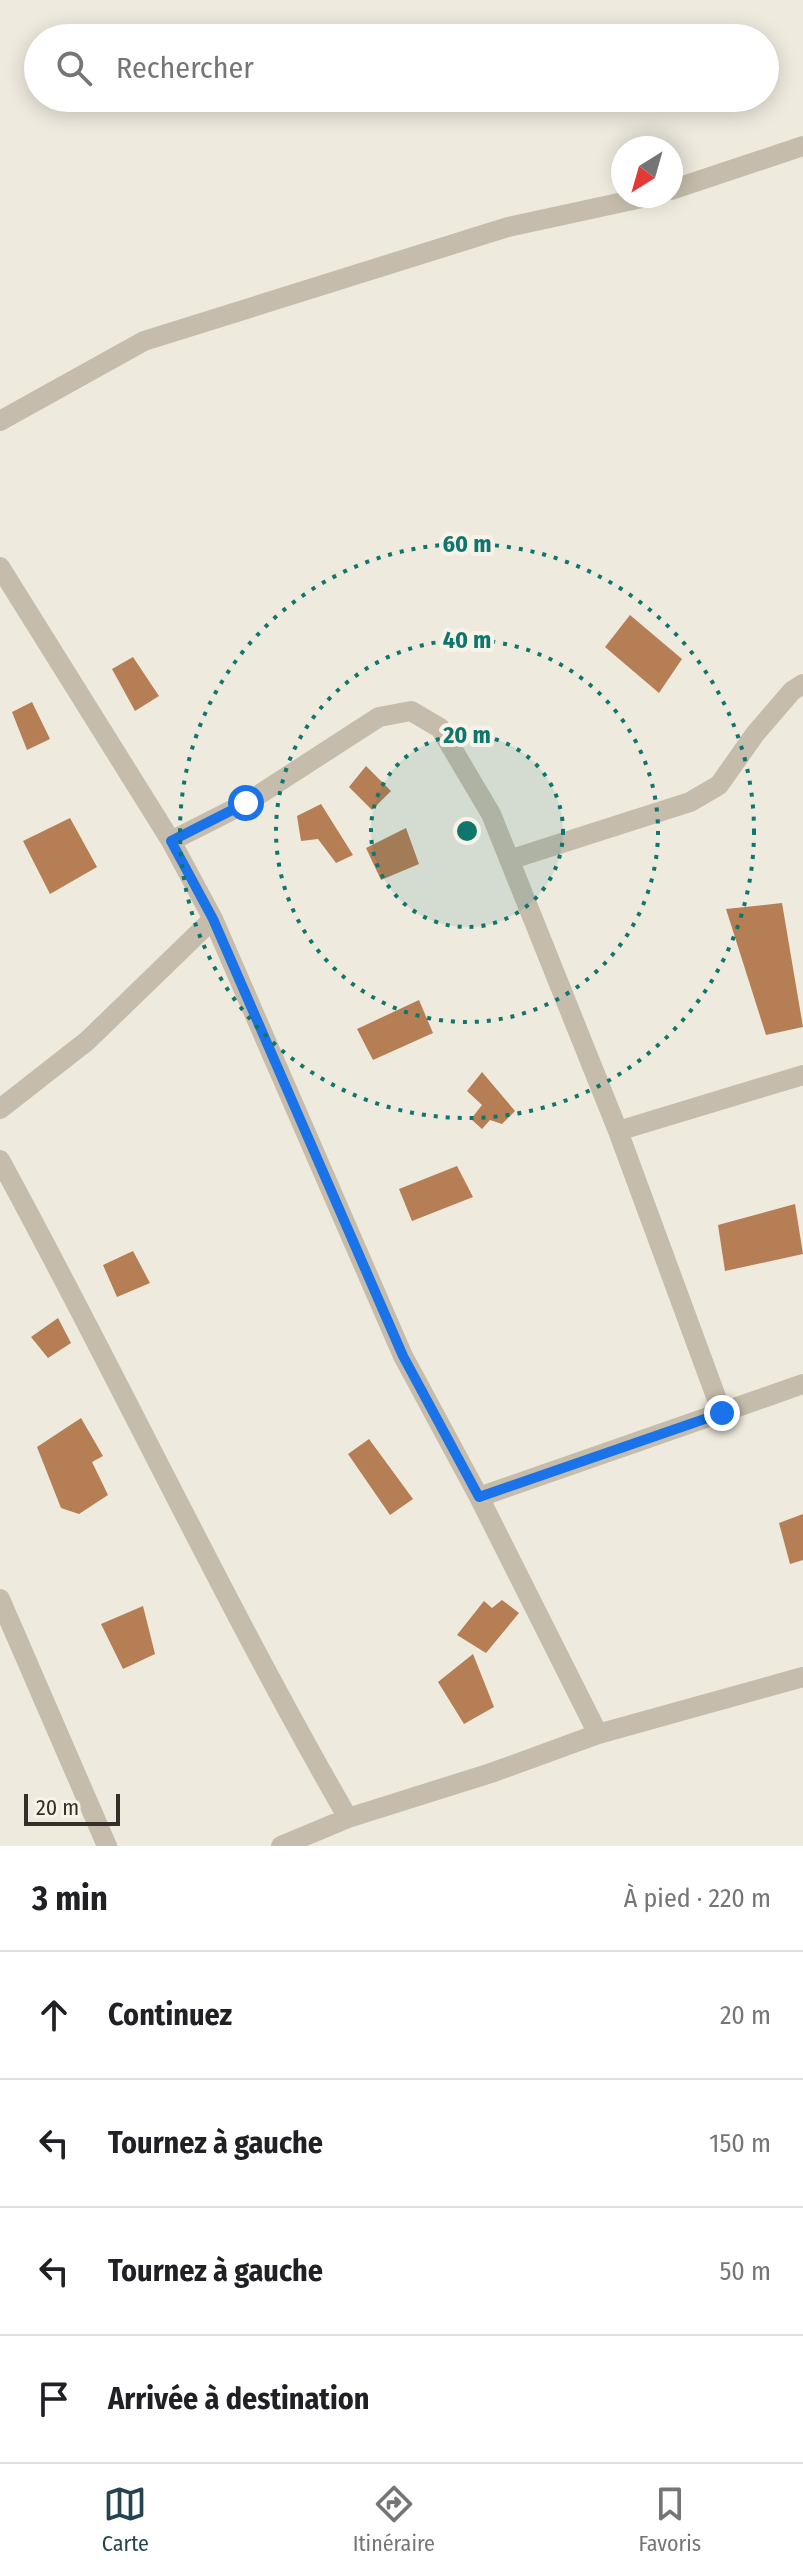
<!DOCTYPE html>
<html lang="fr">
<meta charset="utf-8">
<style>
body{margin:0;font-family:"Fira Sans Condensed",sans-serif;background:#f2f2f2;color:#202124}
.compass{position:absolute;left:611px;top:136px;width:72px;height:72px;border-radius:50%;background:#fff;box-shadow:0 4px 20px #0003;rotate:217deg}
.scale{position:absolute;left:24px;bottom:20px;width:96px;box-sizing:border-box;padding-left:8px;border:4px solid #342f29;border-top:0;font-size:22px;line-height:28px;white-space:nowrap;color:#342f29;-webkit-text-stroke:6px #f7f3e9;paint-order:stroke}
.stop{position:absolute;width:24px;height:24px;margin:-18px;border:6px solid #1a73e8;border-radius:50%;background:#fff}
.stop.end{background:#1a73e8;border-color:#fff;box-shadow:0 2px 8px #0008}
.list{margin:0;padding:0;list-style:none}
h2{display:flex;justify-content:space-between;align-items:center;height:104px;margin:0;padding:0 32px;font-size:34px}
h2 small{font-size:26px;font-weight:400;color:#757577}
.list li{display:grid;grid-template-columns:52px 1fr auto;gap:24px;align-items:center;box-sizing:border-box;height:128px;padding:0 32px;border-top:2px solid #e0e0e0}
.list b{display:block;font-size:30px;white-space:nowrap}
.list em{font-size:26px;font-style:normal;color:#757577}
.icon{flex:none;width:44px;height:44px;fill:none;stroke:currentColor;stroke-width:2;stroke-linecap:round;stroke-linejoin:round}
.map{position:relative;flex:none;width:803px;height:1846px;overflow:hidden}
.search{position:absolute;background:#fff;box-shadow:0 4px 20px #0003;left:24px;right:24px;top:24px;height:88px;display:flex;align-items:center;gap:20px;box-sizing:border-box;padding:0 28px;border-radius:44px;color:#757577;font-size:30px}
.sheet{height:616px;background:#fff}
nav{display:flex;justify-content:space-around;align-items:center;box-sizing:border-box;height:112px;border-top:2px solid #e0e0e0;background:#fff;font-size:22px;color:#757577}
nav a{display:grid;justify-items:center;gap:4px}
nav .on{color:#244550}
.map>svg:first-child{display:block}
.building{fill:#b67e54}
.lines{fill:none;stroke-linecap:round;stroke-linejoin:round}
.street{stroke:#c5bcab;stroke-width:20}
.route{stroke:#1a73e8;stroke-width:10}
.ring{fill:none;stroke:#0f766e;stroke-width:4;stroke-dasharray:4 8}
.centre{fill:#0f766e;stroke:#f7f3e9;stroke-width:4}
.ring-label{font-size:24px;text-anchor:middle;font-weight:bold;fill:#0f766e;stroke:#f7f3e9;stroke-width:8;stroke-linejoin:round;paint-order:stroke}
</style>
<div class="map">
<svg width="803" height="1846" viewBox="0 0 803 1846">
<rect width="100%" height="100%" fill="#efeade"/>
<path class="building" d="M630,615L682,659L659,693L605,647Z
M133,657L159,696L135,711L112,669Z
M32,702L50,739L27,750L12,712Z
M366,766L391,791L372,810L349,787Z
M321,804L353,855L336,863L318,839L301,841L297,816Z
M70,818L97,867L50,894L23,841Z
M406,828L419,864L381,880L366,848Z
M782,903L803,1027L766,1035L726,909Z
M419,1000L433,1033L373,1060L357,1029Z
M482,1072L515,1111L502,1124L490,1120L482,1129L471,1119L482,1105L467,1091Z
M457,1166L473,1197L412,1221L399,1189Z
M795,1204L803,1254L725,1271L718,1225Z
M133,1251L150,1283L117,1297L103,1265Z
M58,1318L71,1343L48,1358L31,1337Z
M81,1418L103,1456L92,1462L108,1495L79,1514L61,1508L37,1447Z
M369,1439L413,1499L390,1515L348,1454Z
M803,1514V1560L790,1564L779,1523Z
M502,1600L519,1613L486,1653L457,1635L484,1601L492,1608Z
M143,1606L155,1654L123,1669L101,1624Z
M473,1654L494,1707L464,1724L438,1682Z"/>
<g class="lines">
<path class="street" d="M671,190L803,146
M0,421L144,341L508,227L651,196
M0,567L171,841L213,919L403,1356L479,1497L598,1734
M171,841L246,803L379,717L411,711L440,728L491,814L618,1131L722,1413
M509,860L690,802L719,785L755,734L792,691L803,684
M0,1109L87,1041L213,919
M618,1131L803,1075
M0,1160C119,1378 224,1603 348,1818
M479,1497L803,1384
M0,1599L107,1846
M281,1846L348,1818L491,1773L598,1734L803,1677"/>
</g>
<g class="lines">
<path class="route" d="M246,803L171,841L213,919L403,1356L479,1497L722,1413"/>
</g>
<circle cx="467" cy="831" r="96" fill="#0f766e" fill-opacity=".12"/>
<g class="ring">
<circle cx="467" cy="831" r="96"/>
<circle cx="467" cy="831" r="191"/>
<circle cx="467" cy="831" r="287"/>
</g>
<circle cx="467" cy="831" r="12" class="centre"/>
<g class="ring-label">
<text x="467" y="552">60 m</text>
<text x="467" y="648">40 m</text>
<text x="467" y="743">20 m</text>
</g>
</svg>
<svg class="compass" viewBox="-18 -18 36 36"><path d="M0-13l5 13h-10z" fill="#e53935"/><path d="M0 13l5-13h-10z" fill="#757577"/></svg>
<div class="scale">20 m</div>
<div class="stop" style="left:246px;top:803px"></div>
<div class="stop end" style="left:722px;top:1413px"></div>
<div class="search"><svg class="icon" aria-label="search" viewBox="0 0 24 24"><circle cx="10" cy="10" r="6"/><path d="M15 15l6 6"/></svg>Rechercher</div>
</div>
<section class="sheet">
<h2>3 min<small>À pied · 220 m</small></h2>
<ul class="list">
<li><svg class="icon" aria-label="ahead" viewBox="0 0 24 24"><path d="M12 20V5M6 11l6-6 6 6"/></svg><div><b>Continuez</b></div><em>20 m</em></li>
<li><svg class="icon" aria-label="left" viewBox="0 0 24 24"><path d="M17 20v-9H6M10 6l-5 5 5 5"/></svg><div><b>Tournez à gauche</b></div><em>150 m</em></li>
<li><svg class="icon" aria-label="left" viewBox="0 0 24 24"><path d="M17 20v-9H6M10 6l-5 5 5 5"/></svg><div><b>Tournez à gauche</b></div><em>50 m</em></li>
<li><svg class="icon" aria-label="arrive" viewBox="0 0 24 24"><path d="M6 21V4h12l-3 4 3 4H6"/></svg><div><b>Arrivée à destination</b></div></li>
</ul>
</section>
<nav>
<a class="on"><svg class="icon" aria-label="map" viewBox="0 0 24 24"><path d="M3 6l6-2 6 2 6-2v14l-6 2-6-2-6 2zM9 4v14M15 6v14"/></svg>Carte</a>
<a><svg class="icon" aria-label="directions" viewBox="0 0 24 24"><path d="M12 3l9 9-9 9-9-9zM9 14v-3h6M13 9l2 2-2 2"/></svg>Itinéraire</a>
<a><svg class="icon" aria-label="saved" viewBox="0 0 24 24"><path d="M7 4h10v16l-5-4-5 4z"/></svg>Favoris</a>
</nav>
